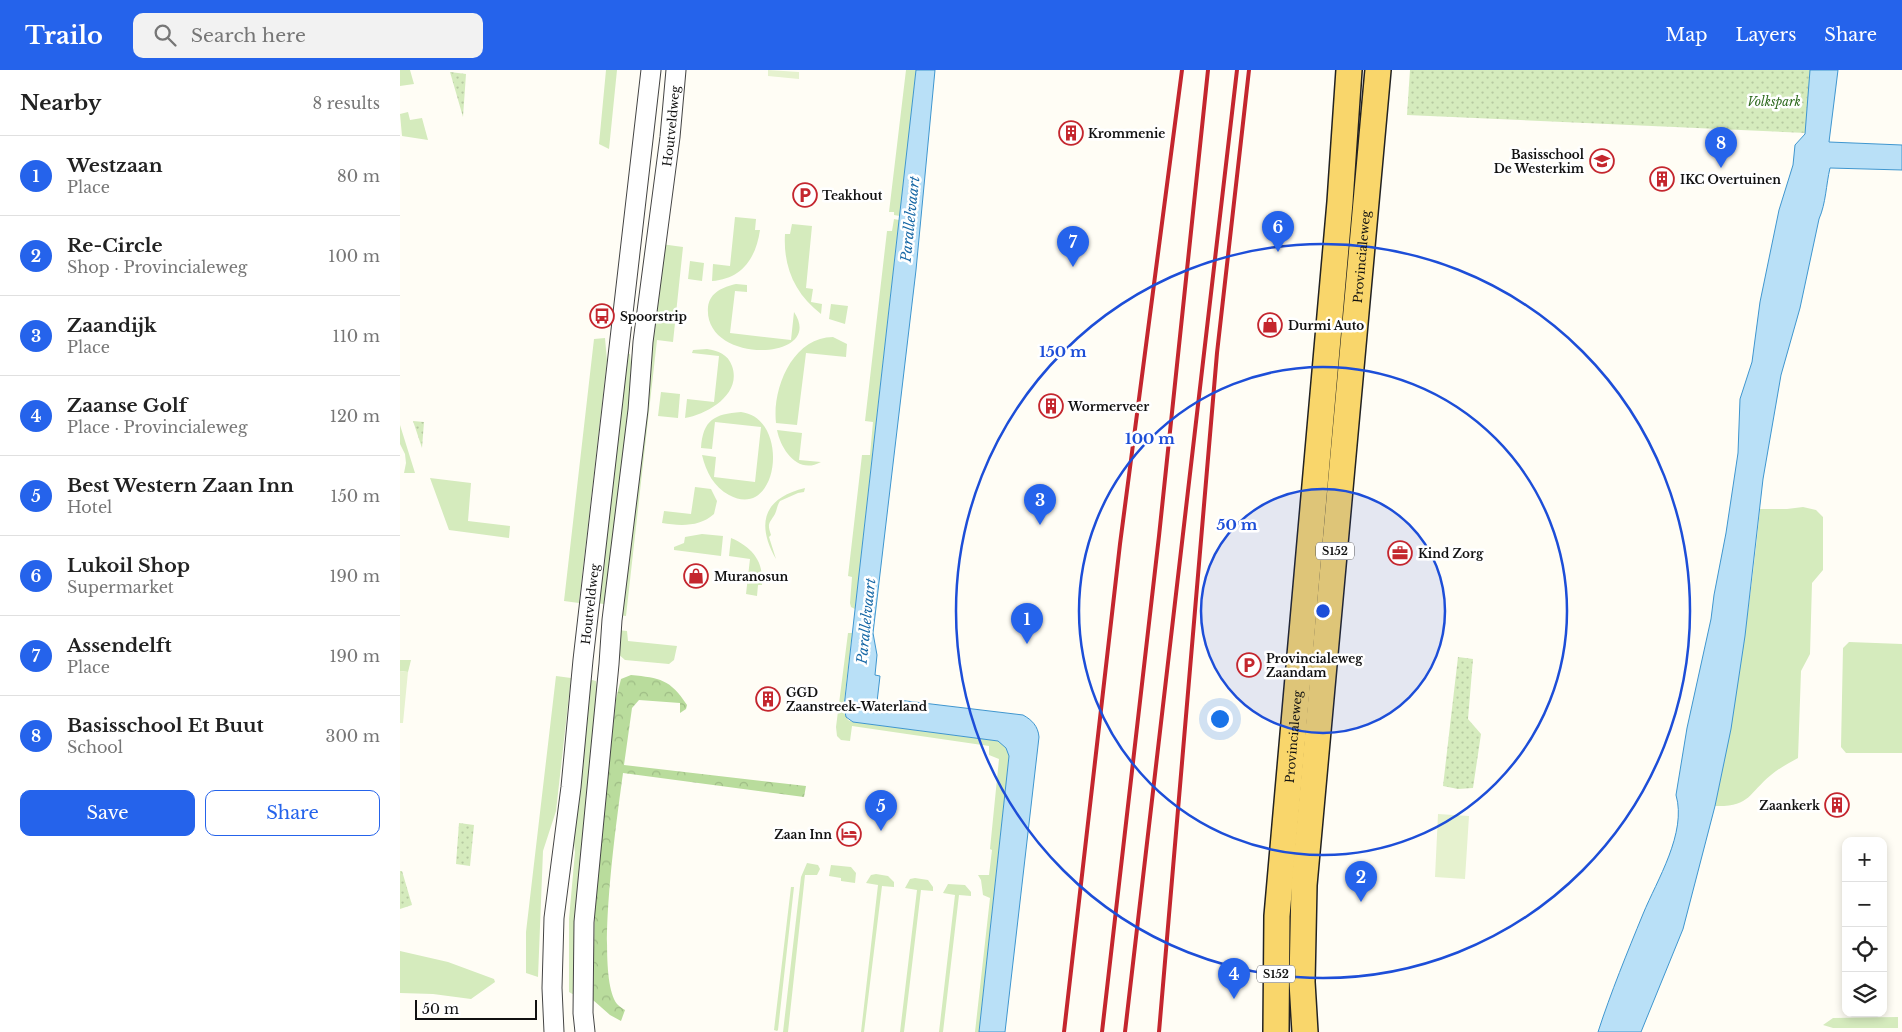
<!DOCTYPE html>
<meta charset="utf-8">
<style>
body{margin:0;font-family:"Libre Baskerville",serif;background:#f2f2f2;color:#222}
.controls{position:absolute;right:15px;bottom:15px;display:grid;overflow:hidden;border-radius:10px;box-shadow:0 2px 8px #0003}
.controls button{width:45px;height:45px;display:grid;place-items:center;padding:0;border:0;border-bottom:1px solid #e0e0e0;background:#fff;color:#222;font:25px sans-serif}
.scale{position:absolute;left:15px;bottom:12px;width:122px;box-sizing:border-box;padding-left:5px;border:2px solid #111;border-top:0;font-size:14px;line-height:18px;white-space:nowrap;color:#111;-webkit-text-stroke:4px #fff;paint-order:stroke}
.you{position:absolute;left:819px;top:648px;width:18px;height:18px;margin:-12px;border:4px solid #fff;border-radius:50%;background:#1a73e8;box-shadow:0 0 0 8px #1a73e833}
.badge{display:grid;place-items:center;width:32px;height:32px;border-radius:50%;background:#2563eb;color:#fff;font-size:16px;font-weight:700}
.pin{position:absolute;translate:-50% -41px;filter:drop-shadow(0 1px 2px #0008)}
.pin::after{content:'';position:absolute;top:26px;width:18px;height:15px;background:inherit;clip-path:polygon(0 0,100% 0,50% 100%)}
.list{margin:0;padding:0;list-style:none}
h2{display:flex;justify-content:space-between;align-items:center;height:65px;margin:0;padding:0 20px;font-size:21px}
h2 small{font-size:16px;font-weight:400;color:#767676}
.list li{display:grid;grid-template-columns:32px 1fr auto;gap:15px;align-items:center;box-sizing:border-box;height:80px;padding:0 20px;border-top:1px solid #e0e0e0}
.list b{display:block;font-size:19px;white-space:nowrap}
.list p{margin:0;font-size:16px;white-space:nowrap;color:#767676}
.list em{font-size:16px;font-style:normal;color:#767676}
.actions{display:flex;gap:10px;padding:15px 20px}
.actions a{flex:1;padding:11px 0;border:1px solid #2563eb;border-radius:10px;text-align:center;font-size:18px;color:#2563eb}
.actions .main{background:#2563eb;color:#fff}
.icon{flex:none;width:28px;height:28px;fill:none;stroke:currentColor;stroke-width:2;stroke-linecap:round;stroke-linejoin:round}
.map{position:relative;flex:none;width:1502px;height:962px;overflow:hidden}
header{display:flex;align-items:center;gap:30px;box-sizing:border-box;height:70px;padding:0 25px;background:#2563eb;color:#fff}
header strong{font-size:24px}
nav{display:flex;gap:28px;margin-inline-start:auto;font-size:18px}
.search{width:350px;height:45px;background:#f2f2f2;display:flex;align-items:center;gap:12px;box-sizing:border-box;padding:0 18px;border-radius:10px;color:#767676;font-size:19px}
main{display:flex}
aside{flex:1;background:#fff}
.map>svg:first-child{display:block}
.grass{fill:#d5ebbd}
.forest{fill:url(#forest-crowns)}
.park{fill:url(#park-dots)}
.pitch{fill:#e6f2cf}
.water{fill:#b9e0f7;stroke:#3f96cf}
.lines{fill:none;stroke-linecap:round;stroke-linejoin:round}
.minor-casing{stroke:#444;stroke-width:21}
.major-casing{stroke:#222;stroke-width:28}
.minor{stroke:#fff;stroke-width:19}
.major{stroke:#f9d66b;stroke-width:25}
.rail{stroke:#c4262e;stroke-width:4}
.ring{fill:none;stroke:#1d4ed8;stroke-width:2.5}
.labels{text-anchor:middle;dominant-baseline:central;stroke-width:5;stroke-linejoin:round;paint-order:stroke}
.shield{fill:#fff;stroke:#585858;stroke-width:1}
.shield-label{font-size:11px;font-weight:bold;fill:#111}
.park-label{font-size:12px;font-style:italic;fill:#2f6b1f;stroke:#fff}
.street-label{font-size:12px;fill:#111;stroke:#fff}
.poi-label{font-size:12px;font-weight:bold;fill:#111;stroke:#fff;text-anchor:start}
.water-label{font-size:14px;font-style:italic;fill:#1768a6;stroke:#fff}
.centre{fill:#1d4ed8;stroke:#fff;stroke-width:2.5}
.ring-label{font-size:15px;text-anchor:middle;font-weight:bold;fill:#1d4ed8;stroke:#fff;stroke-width:5;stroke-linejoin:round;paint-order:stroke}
</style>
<header>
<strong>Trailo</strong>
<div class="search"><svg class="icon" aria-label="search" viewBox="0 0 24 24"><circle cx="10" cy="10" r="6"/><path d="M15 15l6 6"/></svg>Search here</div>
<nav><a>Map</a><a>Layers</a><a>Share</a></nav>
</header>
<main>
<aside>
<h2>Nearby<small>8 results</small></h2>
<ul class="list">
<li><span class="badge">1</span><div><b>Westzaan</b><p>Place</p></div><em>80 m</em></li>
<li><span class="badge">2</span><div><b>Re-Circle</b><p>Shop · Provincialeweg</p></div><em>100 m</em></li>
<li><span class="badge">3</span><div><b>Zaandijk</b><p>Place</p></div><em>110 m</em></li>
<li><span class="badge">4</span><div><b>Zaanse Golf</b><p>Place · Provincialeweg</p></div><em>120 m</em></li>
<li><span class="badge">5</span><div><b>Best Western Zaan Inn</b><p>Hotel</p></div><em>150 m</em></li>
<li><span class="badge">6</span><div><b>Lukoil Shop</b><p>Supermarket</p></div><em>190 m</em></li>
<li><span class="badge">7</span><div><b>Assendelft</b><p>Place</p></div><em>190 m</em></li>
<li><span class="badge">8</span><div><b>Basisschool Et Buut</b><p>School</p></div><em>300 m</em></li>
</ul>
<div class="actions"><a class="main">Save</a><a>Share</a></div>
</aside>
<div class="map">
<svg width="1502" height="962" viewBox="0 0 1502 962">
<defs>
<pattern id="forest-crowns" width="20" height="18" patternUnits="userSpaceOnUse" patternTransform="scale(1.25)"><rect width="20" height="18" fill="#b9dc9c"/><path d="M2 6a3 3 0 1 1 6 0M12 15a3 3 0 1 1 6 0" fill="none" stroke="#9ebc85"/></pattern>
<pattern id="park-dots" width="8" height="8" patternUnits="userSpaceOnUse" patternTransform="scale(1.25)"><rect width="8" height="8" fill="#d5ebbd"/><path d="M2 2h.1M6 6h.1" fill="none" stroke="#b6c8a1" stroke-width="1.8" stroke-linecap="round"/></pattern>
</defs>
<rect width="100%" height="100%" fill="#fffdf5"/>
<path class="grass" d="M0,0H10L14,14L0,16Z
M206,0H217L209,79L199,74Z
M506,0H516L500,146L494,145V142H489Z
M8,42L10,50L22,48L28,70L2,66L0,44Z
M335,147L356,149L355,160H360C356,188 342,209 312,211L313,194L330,196Z
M494,149L499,150L455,539L451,537L450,533L452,507L448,506L462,385H470L473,352L465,351L487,161H492Z
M392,154L412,156L406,218L413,219L411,232L422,234L421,244C395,224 383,197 385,164H390Z
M261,174L283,177L273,272L257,270L226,546L219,545Z
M290,191L304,193L302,211L288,209Z
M336,214L347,215V222L335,221L330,263L391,270L394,242C427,291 303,296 308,237C310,222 323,217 336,214Z
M431,234L448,236L445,254L429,249Z
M433,267L447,274L446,287L406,283L397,355L376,353C372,318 393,267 433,267Z
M205,268L207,291L179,533L164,531L194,269Z
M307,279C318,281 328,284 332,296C342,324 308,344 285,348L287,329L314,332L319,286L292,283L293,280Z
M226,283L230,284L234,320L210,535L197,533Z
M261,322L280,324L278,348L258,346Z
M341,342C391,348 379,452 329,425C314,417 306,402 302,385L316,387L314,407L355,412L361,357L315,352L312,379L301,378C303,350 314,344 341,342Z
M0,355L15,403H4L6,393L5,384L0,374Z
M377,360L402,363L399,390L421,392C398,405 381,380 377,360Z
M30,408L71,413L68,451L110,456L109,468L49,460Z
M295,417L311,419L317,431L314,444C300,457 280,456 262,453L264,441L291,444Z
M405,418L404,422L398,423L380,431C377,435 377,440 375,444C369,454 367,453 371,465L369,467L376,489C356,454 363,428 405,418Z
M1403,437L1416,440L1423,447V500L1412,513L1410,584L1401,601L1398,688C1389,693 1379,698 1371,705C1348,724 1350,737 1315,736C1335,638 1350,539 1360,439H1387Z
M302,464L323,466L321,486L274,480V477L284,473L285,467Z
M331,468C352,477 364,491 362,515H358L357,526L346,524L350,489L329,486Z
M217,560L227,561L228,571L277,576L274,590L269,594L225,590L217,583Z
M448,563H452L443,641L448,650L453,652L598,671C605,673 606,679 609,686L579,962H575L590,828L583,825L581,810L578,805H589L592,780L590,779L599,689L589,685V676L452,656L450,671L441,670L437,666L436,657Z
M1449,572L1502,574V683H1446L1441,677L1443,578Z
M0,590H11L8,602L0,601Z
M156,606L171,608L156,741L143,781L138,907L126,903V862Z
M192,610L196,611L199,629L176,926L169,922V849L175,782L172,753L189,612Z
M407,793L418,795L420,799L417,805H405L388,962H383L401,807Z
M431,795L451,797L456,803L455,813L441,811V808L429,806Z
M476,804L488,806L494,812V817L482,816L464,962H461L478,815L466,813L471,805Z
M515,808L528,810L533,817V821L521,820L504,962H500L517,820L505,818L510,809Z
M548,814L565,815L571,822V826L559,825L543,962H539L555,825L543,823Z
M391,817H394L378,960L377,961L374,960Z
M0,881L48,892L94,909L95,912L71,929L33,924L0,923Z
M1498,947V958H1433L1423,955L1433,948Z"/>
<path class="forest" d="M231,605C260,608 270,609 287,635L286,639L280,643V633L239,630L232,638L224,695L406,716L404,727L223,703C218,742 193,909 218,935C220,937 222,938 225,940L221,951L210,945L193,930L195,824L216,629L221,609Z"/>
<path class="park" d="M1010,0H1411L1407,63L1007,45Z
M50,2L66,4L63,47Z
M13,351L24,352L22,378Z
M1058,587L1073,589L1068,649L1081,664L1073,718L1058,719L1043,716Z
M59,753L74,755L70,796L56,794Z
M0,801H2L12,835L0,839Z"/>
<path class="pitch" d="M368,0L399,2V9L368,6Z
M0,601L8,602L3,653H0Z
M1038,744L1069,746L1065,809L1035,807Z"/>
<path class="water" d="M516,0H535L516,200L473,563L477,585L475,605L480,606L477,632L497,635L498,630L623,645C632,650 638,656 639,667L605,962H579L609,686L606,678L598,671L453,652L446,647L444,637Z
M1410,0H1438L1429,72L1502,75V100L1430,98C1426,115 1426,133 1419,149L1400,238L1381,305L1363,409L1345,566L1331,659L1315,736L1283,859L1241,962H1198C1211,922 1227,883 1243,844C1257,810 1287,763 1276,725L1287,658L1311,549L1314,525L1326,463L1338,383L1340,329L1352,292L1360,232L1379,140L1393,95L1395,75L1405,64Z"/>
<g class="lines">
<g class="minor-casing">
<g id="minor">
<path id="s1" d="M154,962L152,918L154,848L171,717L183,590L251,0"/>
<path id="s2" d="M185,962L183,943L184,852L209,594L212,550L238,340L243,272L270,67L276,0"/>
</g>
</g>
<g class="major-casing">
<g id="major">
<path id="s3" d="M876,962L877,846L940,132L949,0"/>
<path id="s4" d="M905,962L902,912L904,815L978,0"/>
</g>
</g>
<use href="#minor" class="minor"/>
<use href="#major" class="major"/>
<path class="rail" d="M664,962L720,474L782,0
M702,962L759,466L808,0
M725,962L837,0
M759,962L817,283L849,0"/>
</g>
<circle cx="923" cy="541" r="122" fill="#1d4ed8" fill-opacity=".12"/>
<g class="ring">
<circle cx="923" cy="541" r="122"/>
<circle cx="923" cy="541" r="244"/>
<circle cx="923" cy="541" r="367"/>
</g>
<defs>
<g id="building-ring" transform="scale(1.25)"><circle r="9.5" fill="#fff" stroke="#c4262e" stroke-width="1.5"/><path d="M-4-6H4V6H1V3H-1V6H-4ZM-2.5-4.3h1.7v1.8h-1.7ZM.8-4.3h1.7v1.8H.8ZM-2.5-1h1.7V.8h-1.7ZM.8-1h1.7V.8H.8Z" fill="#c4262e"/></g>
<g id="school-ring" transform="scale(1.25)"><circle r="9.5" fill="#fff" stroke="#c4262e" stroke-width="1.5"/><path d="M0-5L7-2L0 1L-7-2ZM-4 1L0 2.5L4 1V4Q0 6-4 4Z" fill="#c4262e"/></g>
<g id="parking-ring" transform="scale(1.25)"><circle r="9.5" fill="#fff" stroke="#c4262e" stroke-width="1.5"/><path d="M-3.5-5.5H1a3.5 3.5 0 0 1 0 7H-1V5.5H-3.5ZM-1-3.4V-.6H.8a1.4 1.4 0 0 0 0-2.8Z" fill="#c4262e"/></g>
<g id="bus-ring" transform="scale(1.25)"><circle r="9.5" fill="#fff" stroke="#c4262e" stroke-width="1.5"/><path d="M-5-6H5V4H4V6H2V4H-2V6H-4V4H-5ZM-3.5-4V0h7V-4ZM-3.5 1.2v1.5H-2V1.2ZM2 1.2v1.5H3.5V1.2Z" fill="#c4262e"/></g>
<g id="shop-ring" transform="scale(1.25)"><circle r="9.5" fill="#fff" stroke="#c4262e" stroke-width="1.5"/><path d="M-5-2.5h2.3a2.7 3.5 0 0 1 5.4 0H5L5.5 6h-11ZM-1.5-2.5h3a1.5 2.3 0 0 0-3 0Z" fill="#c4262e"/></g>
<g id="office-ring" transform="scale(1.25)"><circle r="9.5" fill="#fff" stroke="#c4262e" stroke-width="1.5"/><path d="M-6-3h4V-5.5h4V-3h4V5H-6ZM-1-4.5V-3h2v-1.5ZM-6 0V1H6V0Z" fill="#c4262e"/></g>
<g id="hotel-ring" transform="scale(1.25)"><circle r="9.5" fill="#fff" stroke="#c4262e" stroke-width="1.5"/><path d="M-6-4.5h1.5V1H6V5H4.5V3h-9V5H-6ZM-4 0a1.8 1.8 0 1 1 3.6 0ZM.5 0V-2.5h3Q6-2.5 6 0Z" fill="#c4262e"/></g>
</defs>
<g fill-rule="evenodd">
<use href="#building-ring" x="671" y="63"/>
<use href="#school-ring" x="1202" y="91"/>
<use href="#building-ring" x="1262" y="109"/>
<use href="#parking-ring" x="405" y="125"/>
<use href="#bus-ring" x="202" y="246"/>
<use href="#shop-ring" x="870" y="255"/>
<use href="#building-ring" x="651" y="336"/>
<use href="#office-ring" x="1000" y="483"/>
<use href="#shop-ring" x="296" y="506"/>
<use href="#parking-ring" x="849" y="595"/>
<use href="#building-ring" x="368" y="629"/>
<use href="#building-ring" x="1437" y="735"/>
<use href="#hotel-ring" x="449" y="764"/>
</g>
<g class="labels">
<g class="shield">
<rect x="916" y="472.5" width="38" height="17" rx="4"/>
<rect x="857" y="895.5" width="38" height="17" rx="4"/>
</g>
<g class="shield-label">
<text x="935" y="481">S152</text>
<text x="876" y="904">S152</text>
</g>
<g class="park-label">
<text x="1374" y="31">Volkspark</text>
</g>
<g class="street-label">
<text stroke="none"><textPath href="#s2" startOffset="911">Houtveldweg</textPath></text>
<text stroke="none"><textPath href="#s4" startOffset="778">Provincialeweg</textPath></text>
<text stroke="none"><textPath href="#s1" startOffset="430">Houtveldweg</textPath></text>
<text stroke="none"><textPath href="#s3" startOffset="296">Provincialeweg</textPath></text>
</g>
<g class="poi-label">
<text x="688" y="63">Krommenie</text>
<text x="1184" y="84" text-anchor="end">Basisschool<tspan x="1184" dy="14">De Westerkim</tspan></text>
<text x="1280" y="109">IKC Overtuinen</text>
<text x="422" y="125">Teakhout</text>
<text x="220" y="246">Spoorstrip</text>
<text x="888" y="255">Durmi Auto</text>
<text x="668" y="336">Wormerveer</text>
<text x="1018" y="483">Kind Zorg</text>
<text x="314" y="506">Muranosun</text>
<text x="866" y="588">Provincialeweg<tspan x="866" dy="14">Zaandam</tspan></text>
<text x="386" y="622">GGD<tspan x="386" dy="14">Zaanstreek-Waterland</tspan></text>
<text x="1420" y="735" text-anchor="end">Zaankerk</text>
<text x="432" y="764" text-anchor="end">Zaan Inn</text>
</g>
<g class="water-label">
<text transform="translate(510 149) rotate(-84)">Parallelvaart</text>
<text transform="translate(466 551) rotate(-84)">Parallelvaart</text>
</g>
</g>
<circle cx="923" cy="541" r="8" class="centre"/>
<g class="ring-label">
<text x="663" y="287">150 m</text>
<text x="750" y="374">100 m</text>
<text x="837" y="460">50 m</text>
</g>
</svg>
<div class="controls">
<button>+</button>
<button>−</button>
<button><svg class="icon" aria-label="locate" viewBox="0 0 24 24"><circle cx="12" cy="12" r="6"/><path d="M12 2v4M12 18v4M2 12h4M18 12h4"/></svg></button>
<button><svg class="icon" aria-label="layers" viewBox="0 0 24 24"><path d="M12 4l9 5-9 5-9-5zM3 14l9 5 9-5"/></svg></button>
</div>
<div class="scale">50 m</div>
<div class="you"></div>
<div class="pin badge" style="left:627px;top:574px">1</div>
<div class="pin badge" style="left:961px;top:832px">2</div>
<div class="pin badge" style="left:640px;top:455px">3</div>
<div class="pin badge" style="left:834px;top:929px">4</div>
<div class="pin badge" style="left:481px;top:761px">5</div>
<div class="pin badge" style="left:878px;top:182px">6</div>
<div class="pin badge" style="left:673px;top:197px">7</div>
<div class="pin badge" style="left:1321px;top:98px">8</div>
</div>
</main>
